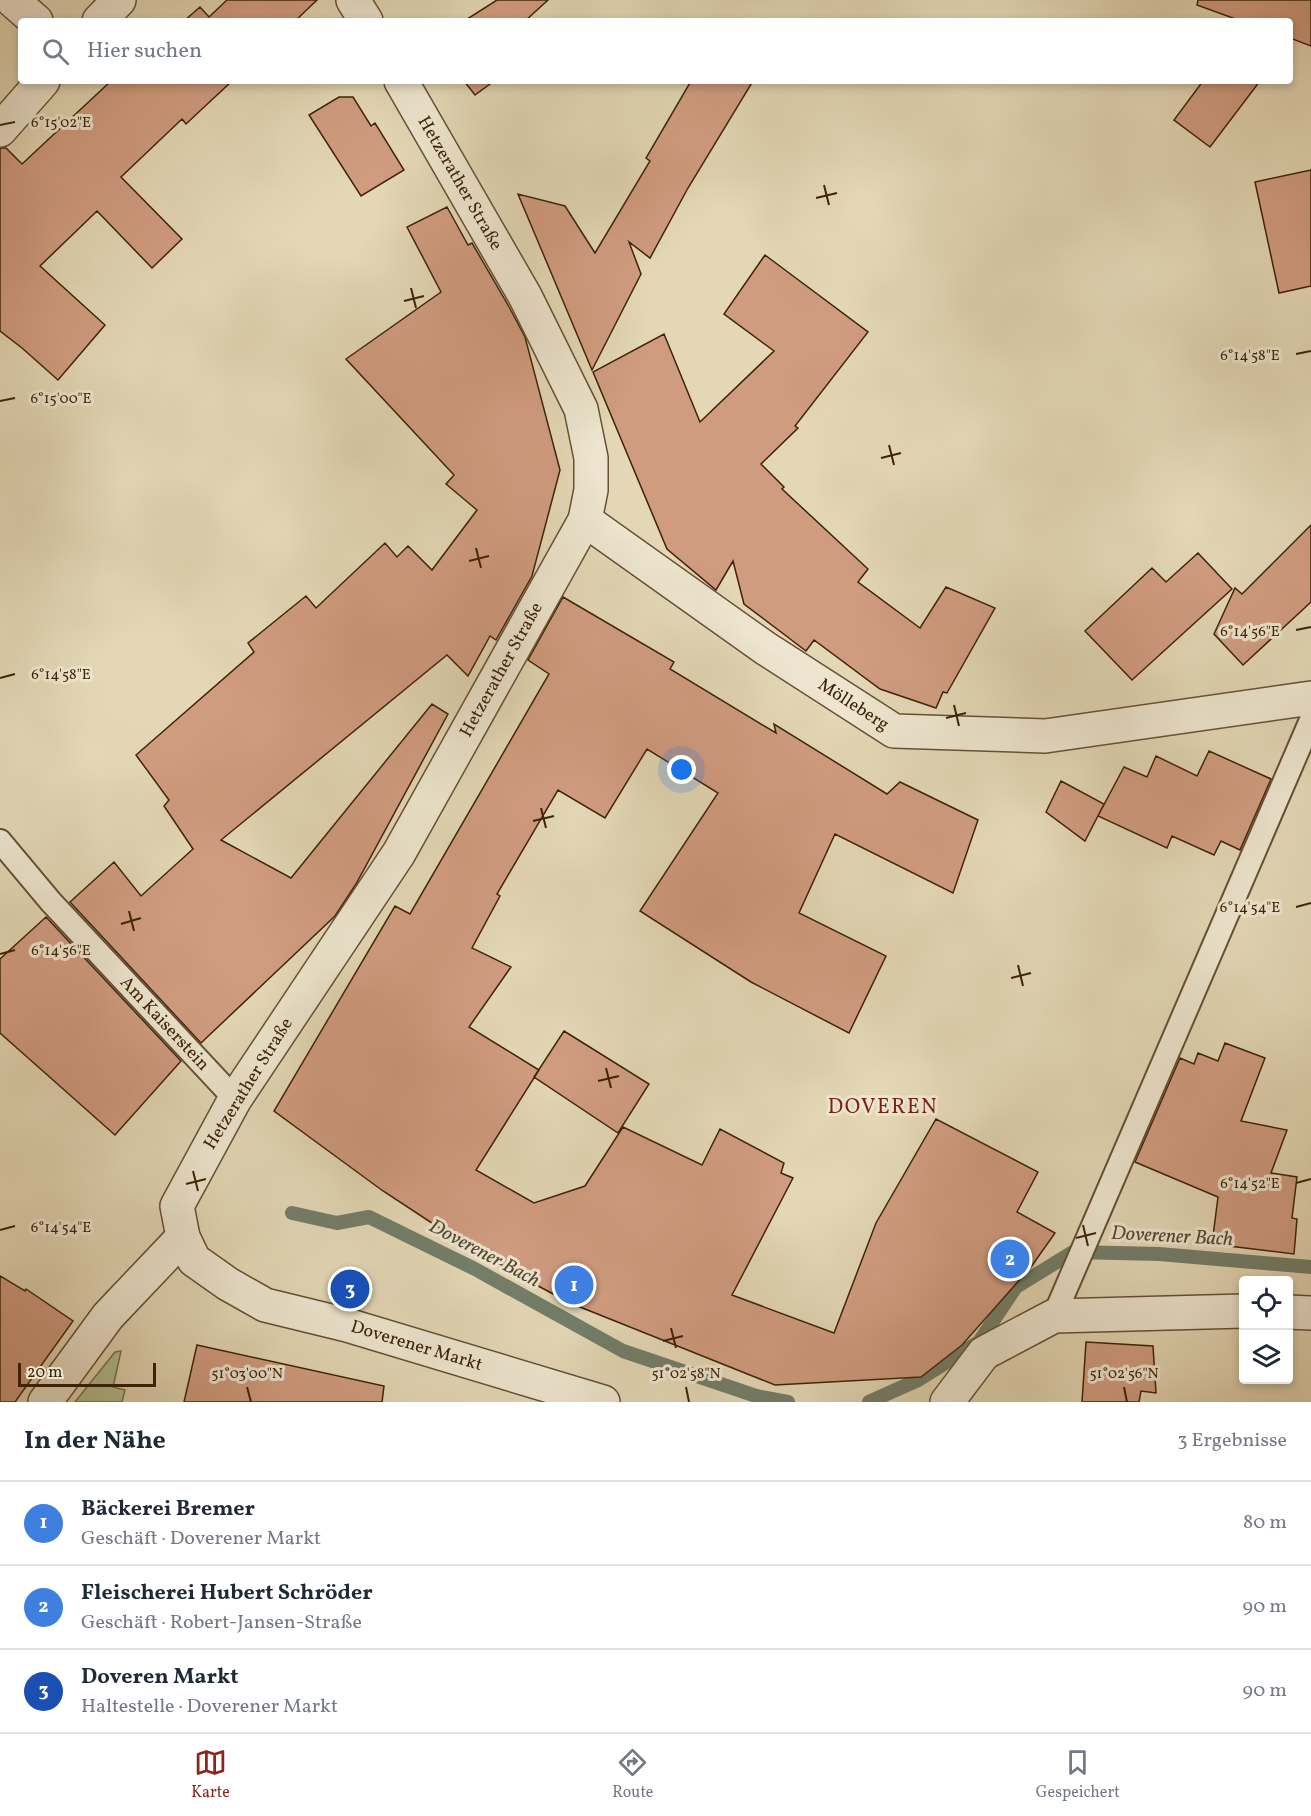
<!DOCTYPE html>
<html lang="de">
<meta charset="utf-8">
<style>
body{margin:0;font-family:Vollkorn,serif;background:#f2f2f3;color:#1f2937}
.controls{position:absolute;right:18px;bottom:18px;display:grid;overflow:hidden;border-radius:6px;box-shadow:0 3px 9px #0003}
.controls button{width:54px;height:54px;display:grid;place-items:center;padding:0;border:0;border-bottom:2px solid #e0e1e3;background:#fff;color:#1f2937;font:30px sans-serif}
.scale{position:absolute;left:18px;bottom:15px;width:138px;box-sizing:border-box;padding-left:6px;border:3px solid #3e2308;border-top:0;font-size:16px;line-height:21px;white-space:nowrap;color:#3e2308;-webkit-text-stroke:4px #ede5cf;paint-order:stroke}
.you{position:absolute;left:682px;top:770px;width:21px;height:21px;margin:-15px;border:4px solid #fff;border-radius:50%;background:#1a73e8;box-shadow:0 0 0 9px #1a73e833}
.badge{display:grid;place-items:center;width:39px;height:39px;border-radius:50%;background:#8f2418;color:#fff;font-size:20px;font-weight:700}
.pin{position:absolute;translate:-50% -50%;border:3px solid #fff;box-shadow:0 2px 6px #0006}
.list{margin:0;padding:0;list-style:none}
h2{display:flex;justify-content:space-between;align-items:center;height:78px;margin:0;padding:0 24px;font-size:26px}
h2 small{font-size:20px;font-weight:400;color:#747a83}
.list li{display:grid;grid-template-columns:39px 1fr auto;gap:18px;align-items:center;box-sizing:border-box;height:84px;padding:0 24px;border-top:2px solid #e0e1e3}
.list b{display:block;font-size:22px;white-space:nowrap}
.list p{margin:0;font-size:20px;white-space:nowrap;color:#747a83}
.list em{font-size:20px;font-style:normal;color:#747a83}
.icon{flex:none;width:33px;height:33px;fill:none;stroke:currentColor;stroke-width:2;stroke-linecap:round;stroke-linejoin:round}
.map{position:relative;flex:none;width:1311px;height:1402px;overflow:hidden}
.search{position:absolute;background:#fff;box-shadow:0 3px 9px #0003;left:18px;right:18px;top:18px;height:66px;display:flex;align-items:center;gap:15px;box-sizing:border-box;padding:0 21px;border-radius:6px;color:#747a83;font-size:22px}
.sheet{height:330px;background:#fff}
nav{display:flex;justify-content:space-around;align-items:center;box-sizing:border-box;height:84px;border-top:2px solid #e0e1e3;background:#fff;font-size:16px;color:#747a83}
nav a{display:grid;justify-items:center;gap:3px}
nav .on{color:#8f2418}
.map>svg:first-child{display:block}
.green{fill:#b2bf8f;stroke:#78714c;stroke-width:1.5}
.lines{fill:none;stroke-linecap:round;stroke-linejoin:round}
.stream{stroke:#737e69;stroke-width:14}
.building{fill:#d09c80;stroke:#3e2308;stroke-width:1.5}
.service-casing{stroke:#675033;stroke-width:26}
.minor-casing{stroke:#675033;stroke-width:36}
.tertiary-casing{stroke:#675033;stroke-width:36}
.service{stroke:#ede5cf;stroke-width:22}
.minor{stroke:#ede5cf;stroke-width:33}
.tertiary{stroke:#ede5cf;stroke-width:33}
.ticks{fill:none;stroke:#3e2308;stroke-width:2}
.labels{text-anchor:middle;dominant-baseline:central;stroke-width:6;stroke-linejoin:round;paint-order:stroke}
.street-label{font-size:18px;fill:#3e2308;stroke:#ede5cf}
.water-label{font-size:20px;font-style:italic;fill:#544930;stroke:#ede5cf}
.quarter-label{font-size:21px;letter-spacing:1.5px;fill:#7a1f14;stroke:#ede5cf}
.ticks-label{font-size:15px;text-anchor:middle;fill:#3e2308;stroke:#ede5cf;stroke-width:6;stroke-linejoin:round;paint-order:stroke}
</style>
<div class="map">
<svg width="1311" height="1402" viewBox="0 0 1311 1402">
<rect width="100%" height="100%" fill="#e3d7b5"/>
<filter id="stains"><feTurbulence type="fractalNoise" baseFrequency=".00333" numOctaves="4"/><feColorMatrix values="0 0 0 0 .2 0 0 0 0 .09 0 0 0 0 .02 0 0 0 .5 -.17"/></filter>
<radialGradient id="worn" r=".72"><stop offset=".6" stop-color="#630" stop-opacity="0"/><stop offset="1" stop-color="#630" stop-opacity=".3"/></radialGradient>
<path class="green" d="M121,1351L113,1387L125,1390L122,1402H75L115,1352Z"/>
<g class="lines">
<path class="stream" d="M292,1213L337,1223L369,1217L475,1269L623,1351L756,1396L788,1402
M869,1402L918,1380L979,1342L1016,1287L1073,1252L1159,1254L1311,1267"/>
</g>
<path class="building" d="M227,0H317L295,21H184L200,7L209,17Z
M497,0H548L525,21H464Z
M1198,0H1311V46L1290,38V21H1241L1197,5Z
M111,81H232L186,124L182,119L121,177L182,239L152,268L97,211L40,266L105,325L58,380L22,348L0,331V148H6L22,164Z
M464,81H494L475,95Z
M691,81H753L688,188L650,258L629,242L641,274L592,370L518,194L565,206L595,253L650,161L646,158Z
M1203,81H1260L1210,147L1174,120Z
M339,97H353L371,126L375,123L404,170L361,196L309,115Z
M1311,170V286L1279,293L1255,182Z
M447,207L468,245L472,243L508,305L525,337L560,470L532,576L496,640L490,636L468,676L447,655L221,840L291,878L432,704L448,714L356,884L335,916L201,1043L70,902L114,862L141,896L193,849L164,806L169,800L136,755L254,652L248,643L306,596L316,608L385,543L397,557L408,546L432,570L477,510L446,484L454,475L346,359L441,292L407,227Z
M765,255L868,332L795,426L798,428L761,464L784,487L782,489L868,569L858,582L920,628L946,587L995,608L947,693L943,692L936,708L880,689L814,640L806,651L744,604L733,561L716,590L667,549L593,372L664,334L700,422L774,351L724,314Z
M1311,525V602L1243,665L1214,634L1235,588L1242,594Z
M1198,553L1232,589L1132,680L1085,631L1152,568L1166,582Z
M563,597L674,662L670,669L776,733L774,724L887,794L900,782L978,820L953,893L835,834L799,913L886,956L849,1033L751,982L640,911L718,793L647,749L605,818L558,790L497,894L500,896L472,948L511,967L469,1027L539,1070L476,1170L534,1203L585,1186L623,1127L702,1165L720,1129L784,1163L781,1173L793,1178L732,1295L834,1333L876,1223L936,1119L1038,1172L1017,1212L1055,1233L1031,1267L962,1345L921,1377L775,1385L570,1303L527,1280L441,1229L383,1191L274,1111L395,906L410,914L549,674L528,660Z
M1209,751L1271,779L1240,850L1221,841L1214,855L1172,836L1167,848L1098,816L1124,767L1147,777L1156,756L1197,776Z
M1061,781L1104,804L1085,841L1046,812Z
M46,917L181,1061L115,1135L0,1033V959Z
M564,1031L649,1084L618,1133L534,1077Z
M1225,1043L1265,1058L1241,1121L1287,1130L1271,1173L1297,1177L1292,1218L1297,1219L1294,1254L1212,1244L1218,1197L1135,1162L1180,1058L1194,1064L1198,1053L1218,1061Z
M0,1276L25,1291L26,1289L73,1321L15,1402H0Z
M1086,1342L1153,1346L1156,1393L1141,1391L1139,1402H1082Z
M197,1345L384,1386L382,1402H184Z"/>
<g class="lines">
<g class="service-casing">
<g id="service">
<path id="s1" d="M0,841L51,902L235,1099"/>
<path d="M1054,1316L1311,720"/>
</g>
</g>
<g class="minor-casing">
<g id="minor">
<path d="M12,0L36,21"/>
<path d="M99,21L119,0"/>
<path d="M0,130L43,81"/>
<path id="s2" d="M585,520L765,648L894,731L1045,736L1311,698"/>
<path d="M1288,1312L1311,1313"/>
<path d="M947,1402L984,1353L1054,1316L1244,1311"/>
</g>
</g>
<g class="tertiary-casing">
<g id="tertiary">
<path d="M353,0L366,21"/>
<path id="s3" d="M401,81L525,296L581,409L591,458V490L585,520L399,853L235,1099L177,1206L183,1237L194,1260L228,1284L265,1305L347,1325L603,1402"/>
<path d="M45,1402L108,1316L183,1237"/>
</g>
</g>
<use href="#service" class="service"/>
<use href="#minor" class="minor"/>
<use href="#tertiary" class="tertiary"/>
</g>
<path class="ticks" d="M0,125L15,122M824,185L829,205M816,198L837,193M411,288L416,308M404,301L424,296M1296,354L1311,351M0,401L15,398M889,445L894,465M881,458L901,453M476,548L481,568M469,561L489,556M1296,630L1311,627M0,678L15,674M954,705L959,726M946,718L966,713M541,808L546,828M533,821L554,816M1296,907L1311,903M129,911L134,931M121,924L141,918M0,954L15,950M1018,965L1023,986M1011,978L1031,973M606,1068L611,1088M598,1081L619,1076M193,1171L198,1191M1296,1183L1311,1179M186,1184L206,1179M1083,1225L1088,1246M0,1230L15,1226M1076,1238L1096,1233M671,1328L676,1348M663,1341L683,1336M247,1387L251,1402M686,1387L689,1402M1124,1387L1127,1402"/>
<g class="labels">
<g class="street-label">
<text stroke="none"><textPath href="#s3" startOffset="118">Hetzerather Straße</textPath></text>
<text transform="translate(502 670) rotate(-61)">Hetzerather Straße</text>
<text stroke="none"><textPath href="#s2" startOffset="326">Mölleberg</textPath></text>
<text stroke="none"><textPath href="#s1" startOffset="246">Am Kaiserstein</textPath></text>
<text transform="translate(249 1084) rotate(-58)">Hetzerather Straße</text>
<text stroke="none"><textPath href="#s3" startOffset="1584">Doverener Markt</textPath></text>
</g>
<g class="water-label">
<text transform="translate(1172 1237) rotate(3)">Doverener Bach</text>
<text transform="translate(484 1254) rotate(28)">Doverener Bach</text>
</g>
<g class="quarter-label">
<text x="883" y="1107">DOVEREN</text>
</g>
</g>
<g class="ticks-label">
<text x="61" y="127">6°15'02"E</text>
<text x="1250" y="360">6°14'58"E</text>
<text x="61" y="403">6°15'00"E</text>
<text x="1250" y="636">6°14'56"E</text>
<text x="61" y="679">6°14'58"E</text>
<text x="1250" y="912">6°14'54"E</text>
<text x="61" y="955">6°14'56"E</text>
<text x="1250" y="1188">6°14'52"E</text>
<text x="61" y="1232">6°14'54"E</text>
<text x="247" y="1378">51°03'00"N</text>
<text x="686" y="1378">51°02'58"N</text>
<text x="1124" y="1378">51°02'56"N</text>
</g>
<rect width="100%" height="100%" filter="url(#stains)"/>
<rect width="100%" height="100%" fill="url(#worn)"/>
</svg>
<div class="controls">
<button><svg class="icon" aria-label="locate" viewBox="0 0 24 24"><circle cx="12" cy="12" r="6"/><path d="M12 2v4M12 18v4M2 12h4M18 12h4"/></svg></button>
<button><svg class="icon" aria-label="layers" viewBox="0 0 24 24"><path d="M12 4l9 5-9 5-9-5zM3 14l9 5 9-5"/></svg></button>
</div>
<div class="scale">20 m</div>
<div class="you"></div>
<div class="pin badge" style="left:574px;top:1285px;background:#3f7fe0">1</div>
<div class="pin badge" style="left:1010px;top:1259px;background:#3f7fe0">2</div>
<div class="pin badge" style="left:350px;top:1289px;background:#1a4fb4">3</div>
<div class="search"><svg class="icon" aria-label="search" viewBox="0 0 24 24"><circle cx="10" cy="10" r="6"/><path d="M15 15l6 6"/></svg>Hier suchen</div>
</div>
<section class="sheet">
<h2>In der Nähe<small>3 Ergebnisse</small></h2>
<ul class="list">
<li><span class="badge" style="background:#3f7fe0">1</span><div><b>Bäckerei Bremer</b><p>Geschäft · Doverener Markt</p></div><em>80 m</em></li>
<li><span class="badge" style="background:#3f7fe0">2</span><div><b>Fleischerei Hubert Schröder</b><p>Geschäft · Robert-Jansen-Straße</p></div><em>90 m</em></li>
<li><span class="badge" style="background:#1a4fb4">3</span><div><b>Doveren Markt</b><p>Haltestelle · Doverener Markt</p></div><em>90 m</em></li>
</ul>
</section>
<nav>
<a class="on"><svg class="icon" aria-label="map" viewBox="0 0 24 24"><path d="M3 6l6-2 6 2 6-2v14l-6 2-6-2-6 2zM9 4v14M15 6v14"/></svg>Karte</a>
<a><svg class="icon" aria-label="directions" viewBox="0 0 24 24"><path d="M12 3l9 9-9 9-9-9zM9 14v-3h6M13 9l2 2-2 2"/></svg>Route</a>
<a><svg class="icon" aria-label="saved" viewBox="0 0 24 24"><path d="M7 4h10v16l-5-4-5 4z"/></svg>Gespeichert</a>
</nav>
